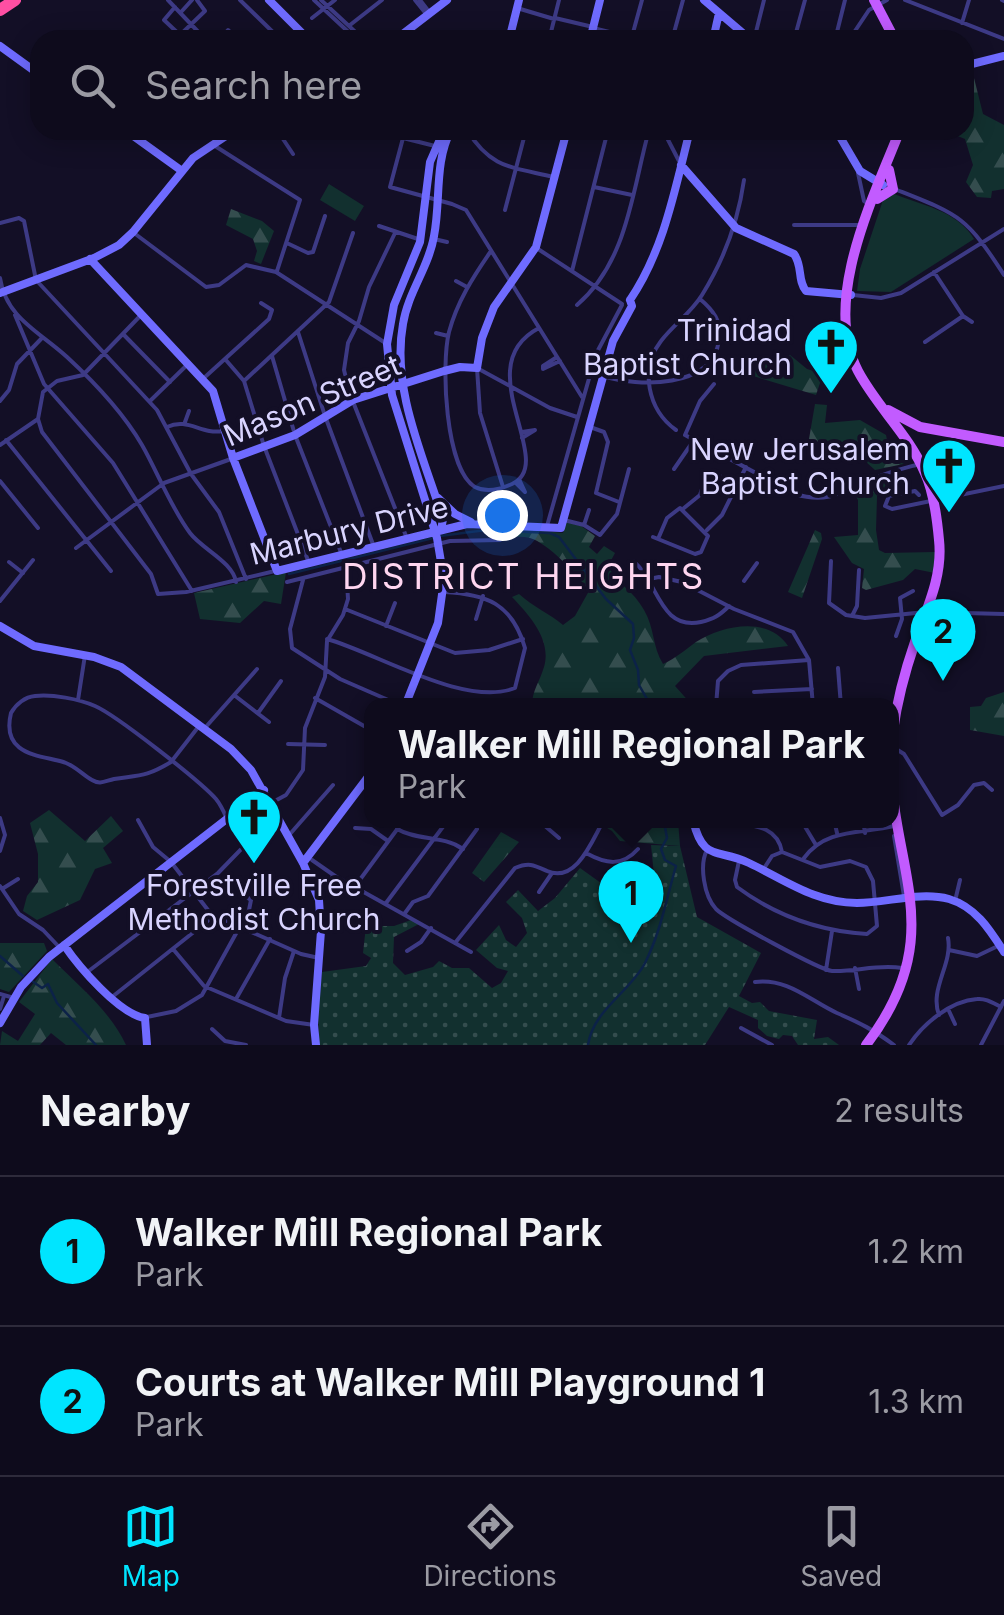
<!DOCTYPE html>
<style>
body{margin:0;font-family:Inter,sans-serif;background:#171425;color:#f1f3f6}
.you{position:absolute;left:502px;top:515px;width:35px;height:35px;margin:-25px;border:8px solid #fff;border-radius:50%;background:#1a73e8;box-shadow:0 0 0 15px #1a73e833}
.badge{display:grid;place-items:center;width:65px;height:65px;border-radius:50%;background:#00e5ff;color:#111;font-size:32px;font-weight:700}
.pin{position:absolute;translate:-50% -82px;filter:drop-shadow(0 2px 5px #0008)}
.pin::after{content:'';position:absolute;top:52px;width:35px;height:30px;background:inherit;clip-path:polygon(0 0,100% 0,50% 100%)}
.popup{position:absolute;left:364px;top:698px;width:535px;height:130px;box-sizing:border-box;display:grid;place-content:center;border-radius:20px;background:#0e0b1c;filter:drop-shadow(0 2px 8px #0005);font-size:32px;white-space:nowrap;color:#9b9ba3}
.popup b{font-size:38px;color:#f1f3f6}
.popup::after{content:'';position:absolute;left:50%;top:100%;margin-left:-20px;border:20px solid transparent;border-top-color:#0e0b1c}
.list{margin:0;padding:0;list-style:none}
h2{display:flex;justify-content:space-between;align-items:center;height:130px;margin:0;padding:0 40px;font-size:42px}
h2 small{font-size:32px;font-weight:400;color:#9b9ba3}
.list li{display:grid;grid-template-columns:65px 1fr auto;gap:30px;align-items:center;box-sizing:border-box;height:150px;padding:0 40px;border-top:2px solid #2e2b3b}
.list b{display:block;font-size:38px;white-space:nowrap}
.list p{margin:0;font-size:32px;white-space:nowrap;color:#9b9ba3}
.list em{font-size:32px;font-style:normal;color:#9b9ba3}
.icon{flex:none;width:55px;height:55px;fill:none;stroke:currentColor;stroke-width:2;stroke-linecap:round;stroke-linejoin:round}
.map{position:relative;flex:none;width:1004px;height:1045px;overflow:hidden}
.search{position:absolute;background:#0e0b1c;box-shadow:0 5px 25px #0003;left:30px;right:30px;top:30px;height:110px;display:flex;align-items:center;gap:25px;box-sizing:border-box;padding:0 35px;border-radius:30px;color:#9b9ba3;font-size:38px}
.sheet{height:430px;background:#0e0b1c}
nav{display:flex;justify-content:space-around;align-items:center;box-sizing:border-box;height:140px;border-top:2px solid #2e2b3b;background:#0e0b1c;font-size:28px;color:#9b9ba3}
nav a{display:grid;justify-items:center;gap:5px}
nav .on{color:#00e5ff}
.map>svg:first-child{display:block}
.grass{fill:#12302f}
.forest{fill:url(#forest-firs)}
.park{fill:url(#park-dots)}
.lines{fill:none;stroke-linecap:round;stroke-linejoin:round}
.stream{stroke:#0c2248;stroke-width:2.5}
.street{stroke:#3d3a85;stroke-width:4}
.secondary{stroke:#6f6bff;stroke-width:8}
.primary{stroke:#c25bff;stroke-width:10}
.highway{stroke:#ff4fa3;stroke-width:12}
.labels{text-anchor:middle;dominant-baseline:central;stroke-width:8;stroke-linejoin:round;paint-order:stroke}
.poi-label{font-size:30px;fill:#d9d4ff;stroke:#130f26;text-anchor:end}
.street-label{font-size:30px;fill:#d9d4ff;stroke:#130f26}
.quarter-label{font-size:35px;letter-spacing:2.5px;fill:#ffd6f0;stroke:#130f26}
</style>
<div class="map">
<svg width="1004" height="1045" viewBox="0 0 1004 1045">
<defs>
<pattern id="forest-firs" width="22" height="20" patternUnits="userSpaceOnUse" patternTransform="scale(2.5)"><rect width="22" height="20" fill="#12302f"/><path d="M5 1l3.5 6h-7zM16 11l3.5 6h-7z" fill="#344d4e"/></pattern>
<pattern id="park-dots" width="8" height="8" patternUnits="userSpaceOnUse" patternTransform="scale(2.5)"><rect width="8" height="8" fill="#12302f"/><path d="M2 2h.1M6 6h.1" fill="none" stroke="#344d4e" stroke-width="1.8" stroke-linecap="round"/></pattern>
</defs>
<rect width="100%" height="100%" fill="#130f26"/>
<path class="grass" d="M329,184L364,206L355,221L320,200Z
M892,193C920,205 957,210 974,239L891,292L857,291L860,269L885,194Z"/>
<path class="forest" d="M972,70L983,114L1004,125V189L992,191L991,198L977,197L966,182L973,165L965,139L943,130H964V72Z
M231,209L262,221L274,231L261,264L254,261L257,251L253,239L226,225Z
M790,355L807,369L823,374L816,395L750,375L759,365Z
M815,404L827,405L825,423L860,420L886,435L890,455L906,448L912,458L908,463L875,470L855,452L846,454L809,439Z
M889,476V490L877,496L876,530L879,550L885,553L936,552L935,573L915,569L903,580L866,590L862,588L864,569L852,563L834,537L858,535V500L854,493Z
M566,522L581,526L595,536L589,547L597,554L604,546L615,553L608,566C618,585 633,590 644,610C655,629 652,646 663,664C676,658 685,650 696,642C723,625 769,616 788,646L704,656L675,686L692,705H532C532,691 540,681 544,667C552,640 530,616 512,597L519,594C533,607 550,614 563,625L575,616L589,591C578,575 548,543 530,538C522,536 513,537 505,536V527L563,533Z
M815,530L821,533L822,539L802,598L788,592Z
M286,572L281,604L264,601L240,623L200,619L194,593Z
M1004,692V736L970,730V707L981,706L986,698Z
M49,810L85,841L111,816L123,831L103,848L112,863L95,869L80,900L37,920L23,911L27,896L38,882V854L30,823Z
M596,821H678L680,846L620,841L612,831Z
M501,832L519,842L484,882L472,873Z
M0,943H44L47,951L9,992L0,989Z
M52,959C78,985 111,1012 126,1045H66L51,1033L40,1045H0L2,1031L18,1041L35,1014L19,1002Z"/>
<path class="park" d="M651,845L680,846L697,917L761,953L739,996L752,1003L760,1002L769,1011L817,1020L814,1039L828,1037L839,1045H798L792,1036L783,1035L779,1039L767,1036L758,1028V1020L729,1007L705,1045H319L318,1010L322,972L366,966L371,958L363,953L366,926H394L411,920L419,924L394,937L393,963L405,975L433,967L439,961L452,968H469L492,988L501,983L508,971L497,968L476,950L499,925L506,940L516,947L527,933L522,918L506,902L518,890L538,911L555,898L580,868L647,916L654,875Z"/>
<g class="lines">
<path class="stream" d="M440,536L486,530L550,533L559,537L606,599L633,624L634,638L630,650L638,670L639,685L651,706
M289,574L433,538
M0,956L23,976
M32,981L42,988L48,984L57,1003L96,1045
M588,1045C593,1010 630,992 645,963C661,931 666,900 676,866L665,860L661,849L667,838L665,827L668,820"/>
<path class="street" d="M168,0L206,40
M240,0L281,40
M314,0L357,40
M321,0L364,40
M415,0L427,15
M420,0L430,13
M905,0L1004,39
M1002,0L1004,1
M175,7L164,20L180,35L205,11L197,0
M517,8L554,19
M182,11L192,0
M312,18L335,0
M555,18L593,27
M962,23L969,0
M350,25L382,0
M593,28L642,40
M219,40L228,30L238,40
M549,40L559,0
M631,40L642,0
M672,40L683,0
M754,40L764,0
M794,40L805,0
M835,40L845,0
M849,40L869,10L887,0
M277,130L293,154
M467,130C491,169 512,167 554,177
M579,130L606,137
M663,130L681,165
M779,131L780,130
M215,146L300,200L277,271
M435,146L403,138L390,187L452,204L466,210L582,397
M858,173L864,201L869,205
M594,187L632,195
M897,190C960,215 966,216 1004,275
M505,210L526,130
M0,223L19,218L24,221L36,280L157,410L191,474L219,512L246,579
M794,225H862
M379,226L421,240
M134,233L206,287L219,285L246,265L276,272L387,344
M395,233L369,287L359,321L348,343L344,370L350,394L406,536
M434,239L447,242
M289,244L308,253L313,252L325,216
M538,249L622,304
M491,251C473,277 457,302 449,332C441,364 445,469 475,487C487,493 501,489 512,484C559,463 466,366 539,328
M572,271L608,130
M934,272L963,316L972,322
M0,278C6,318 40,332 67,357C93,381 124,414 142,445C158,473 170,506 190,533C202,549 233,562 236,582
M456,281L467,287
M853,295L881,298L901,293L1004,229
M577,305C628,261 632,191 649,130
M15,315L44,384L113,463L192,591
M298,332L325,416L374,547
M436,333L448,336
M124,335L170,382
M925,342L963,316
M272,356L295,435L342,555
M557,357L543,366V369L560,361
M225,359L244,381L264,446L309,563
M603,376C638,387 713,389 719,340C722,321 713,310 700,299
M205,377L269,319L272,310L261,303
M244,381L329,302L353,233
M714,384L700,401L685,435L795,494C827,504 843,492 870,480C885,473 901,469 916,465
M0,401L9,390L17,364L41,339
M150,401L188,364
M38,419L42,432L151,574L158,594L186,592L275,571
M185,422L189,411
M167,427C188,417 201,435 223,431
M590,427L604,432L608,442L596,493L619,502
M676,430C648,410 639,369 661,341C673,325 691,313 702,295C725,258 738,222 744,180
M522,432L535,430L522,438
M6,440L111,571
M0,445L38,419L43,392L57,381L83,375L142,314
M674,469L694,440
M718,475L737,486
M0,481L38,528
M516,483L525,492L519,479
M503,487L480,413L477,368L550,408L577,417
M919,495L915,491L889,496L885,506L892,509L1004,486
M684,508L700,495L703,486
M564,520L584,525L600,535L617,514L629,469
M584,525L589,510
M547,526L596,354L622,305
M707,530L722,515L746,467
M653,537L695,554L701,552L708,536L680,508L667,518L658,539
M76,548L164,483L231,459
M633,561C658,580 659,631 701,622C714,619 720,615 729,606
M831,561L829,603L846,615L865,618L926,612L1004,614
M9,562L23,573
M649,579L659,577L682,582L734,609L793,632L809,660L813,706
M303,580L290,629L292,648L340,679L402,706
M744,581L757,563
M287,582L450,541L500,540
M0,601L33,560
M345,609L455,653L489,650L523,639
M852,616L857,606L859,570
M476,619L483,596
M386,626L395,603
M896,636L902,619L900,598L913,591
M327,639C377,653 465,708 515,688L525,648C512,603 486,594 444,592
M838,668L841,706
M754,692L812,689
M234,695L269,722
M315,698L371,730
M78,700L85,655
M716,706L718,681L728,671L741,665L809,660
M258,713L281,681
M199,726L171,762C146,777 140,775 114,779C105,781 100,785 92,780C83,775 76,767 66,763C45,755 0,758 11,713C16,704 25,697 35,696C52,694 79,699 95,706C116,715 200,781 216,799C221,805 224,812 227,819
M204,729L257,669
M288,744L325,745
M896,749L904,754L942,815L958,805L974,785L984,783L992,790
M271,803L286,795L303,770L305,728L325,677L327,641L343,615L348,599L346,566
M0,818L5,835L0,851
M138,820L153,847L171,862L211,914L301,954L319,958
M538,820L559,838
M801,820L816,845
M834,820L837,833
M863,820L865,833
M725,821C748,826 777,823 782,852
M355,828L371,829L388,841
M397,829C418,841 443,835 463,849
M290,834L333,785
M894,836L904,896
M707,850C699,865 704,896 716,909C726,919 820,970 832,971C856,972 877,964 902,968
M586,853C606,864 622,867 638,849
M804,858C826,828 861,834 894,826
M312,860L335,876L471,952
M739,861L735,880L737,887C776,916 819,931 867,934L877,926L873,881L866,867L850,861L820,867L782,852L772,856L763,870
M314,885L335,876
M356,885L404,820
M0,886L19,914L43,930L60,948
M2,889L18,879
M539,892L552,873
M955,901L960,880
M386,903L448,820
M405,913L413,902L428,896L477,829
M455,943L515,868C529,862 534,865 547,871C574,883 590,846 600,827
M173,949L204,986L286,1021L314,1025
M949,950L977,956L1000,945
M407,951L421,942L431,928
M855,968L859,989
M826,970L832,931
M86,973L218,873L255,835
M755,982C788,978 809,1000 837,1013C860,1023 874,1030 894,1045
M0,994L14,998
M112,997L214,916
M236,999L270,939
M0,1009L4,996
M949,1011L955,1024
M939,1015C929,989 953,964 948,938
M147,1017L176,1011L202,995L249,910L251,900L241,893
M279,1018L285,978L294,951
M741,1028L772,1045
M212,1029L225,1041L246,1045
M909,1045C923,1024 950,1001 977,999C986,998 993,1003 1001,1007
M981,1045L1004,1001"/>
<path class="secondary" d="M269,0L309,40
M704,0L751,40
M395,40L447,0
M509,40L519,0
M590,40L600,0
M713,40L719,13
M0,46L40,75
M964,66L1004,56
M125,130L182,171
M836,130L860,171L883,185
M681,165L736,228L794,254C803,266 797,280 806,291L851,295
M90,259L213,391L233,458L277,571L467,524L561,528L613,341L632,306L630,300
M0,293L94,258L119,245L133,232L193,158L235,130
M630,300C664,250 675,189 690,130
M233,458L295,435L353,400L444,371L460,367L477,368L482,338L494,307L536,247L567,130
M438,498L455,514L471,522
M441,530L443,519C424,458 391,389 403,324C408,292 429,267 434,236C441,201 434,162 451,130
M0,626L34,646L94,657L121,667L231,749L251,770L303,863L319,900L321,931L314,1025L316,1045
M405,706L438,623L444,580L437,538L392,395L387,344L394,305L420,242L430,162L444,130
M693,820C703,862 717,848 749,863C785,880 815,903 857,903C887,903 920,891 949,899C976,907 990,930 1004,952
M303,863L371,773
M64,945C79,967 119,1014 145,1018L147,1045
M0,1023L21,987L49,957L264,790"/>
<path class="primary" d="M874,0L895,40
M877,199L893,189L889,170
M888,410L920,427L1004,442
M866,1045C959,924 878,855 893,731C897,701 905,671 915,642C927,608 943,576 939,540C937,518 934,492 925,473C909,435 877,407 858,371C821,301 874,196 900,130"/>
<path class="highway" d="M0,10L15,0"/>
</g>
<defs>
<g id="church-pin" transform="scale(2.875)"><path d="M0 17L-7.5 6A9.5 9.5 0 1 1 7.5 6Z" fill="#00e5ff" stroke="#130f26"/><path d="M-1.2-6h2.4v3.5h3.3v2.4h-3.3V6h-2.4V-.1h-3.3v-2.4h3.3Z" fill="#111"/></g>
</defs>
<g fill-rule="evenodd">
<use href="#church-pin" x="831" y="347"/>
<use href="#church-pin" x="949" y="466"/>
<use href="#church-pin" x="254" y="817"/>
</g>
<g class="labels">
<g class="poi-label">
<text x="792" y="330">Trinidad<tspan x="792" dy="34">Baptist Church</tspan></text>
<text x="910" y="449">New Jerusalem<tspan x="910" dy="34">Baptist Church</tspan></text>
<text x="254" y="885" text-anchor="middle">Forestville Free<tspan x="254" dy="34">Methodist Church</tspan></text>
</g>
<g class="street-label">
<text transform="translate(312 400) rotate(-23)">Mason Street</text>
<text transform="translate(349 530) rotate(-14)">Marbury Drive</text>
</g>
<g class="quarter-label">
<text x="524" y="576">DISTRICT HEIGHTS</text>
</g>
</g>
</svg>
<div class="you"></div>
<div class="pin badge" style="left:631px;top:943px">1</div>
<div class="popup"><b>Walker Mill Regional Park</b>Park</div>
<div class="pin badge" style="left:943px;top:681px">2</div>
<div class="search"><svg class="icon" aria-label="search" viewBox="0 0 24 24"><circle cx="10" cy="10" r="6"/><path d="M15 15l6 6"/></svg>Search here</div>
</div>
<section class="sheet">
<h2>Nearby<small>2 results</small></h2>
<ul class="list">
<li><span class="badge">1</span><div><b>Walker Mill Regional Park</b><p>Park</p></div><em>1.2 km</em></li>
<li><span class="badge">2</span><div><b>Courts at Walker Mill Playground 1</b><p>Park</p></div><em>1.3 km</em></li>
</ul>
</section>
<nav>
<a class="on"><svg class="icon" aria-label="map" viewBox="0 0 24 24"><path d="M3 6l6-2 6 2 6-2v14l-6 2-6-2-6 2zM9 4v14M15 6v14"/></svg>Map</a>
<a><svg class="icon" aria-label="directions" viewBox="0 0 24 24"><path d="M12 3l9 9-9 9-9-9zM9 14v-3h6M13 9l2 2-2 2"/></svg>Directions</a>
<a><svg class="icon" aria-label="saved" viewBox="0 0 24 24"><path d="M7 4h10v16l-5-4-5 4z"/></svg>Saved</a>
</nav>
